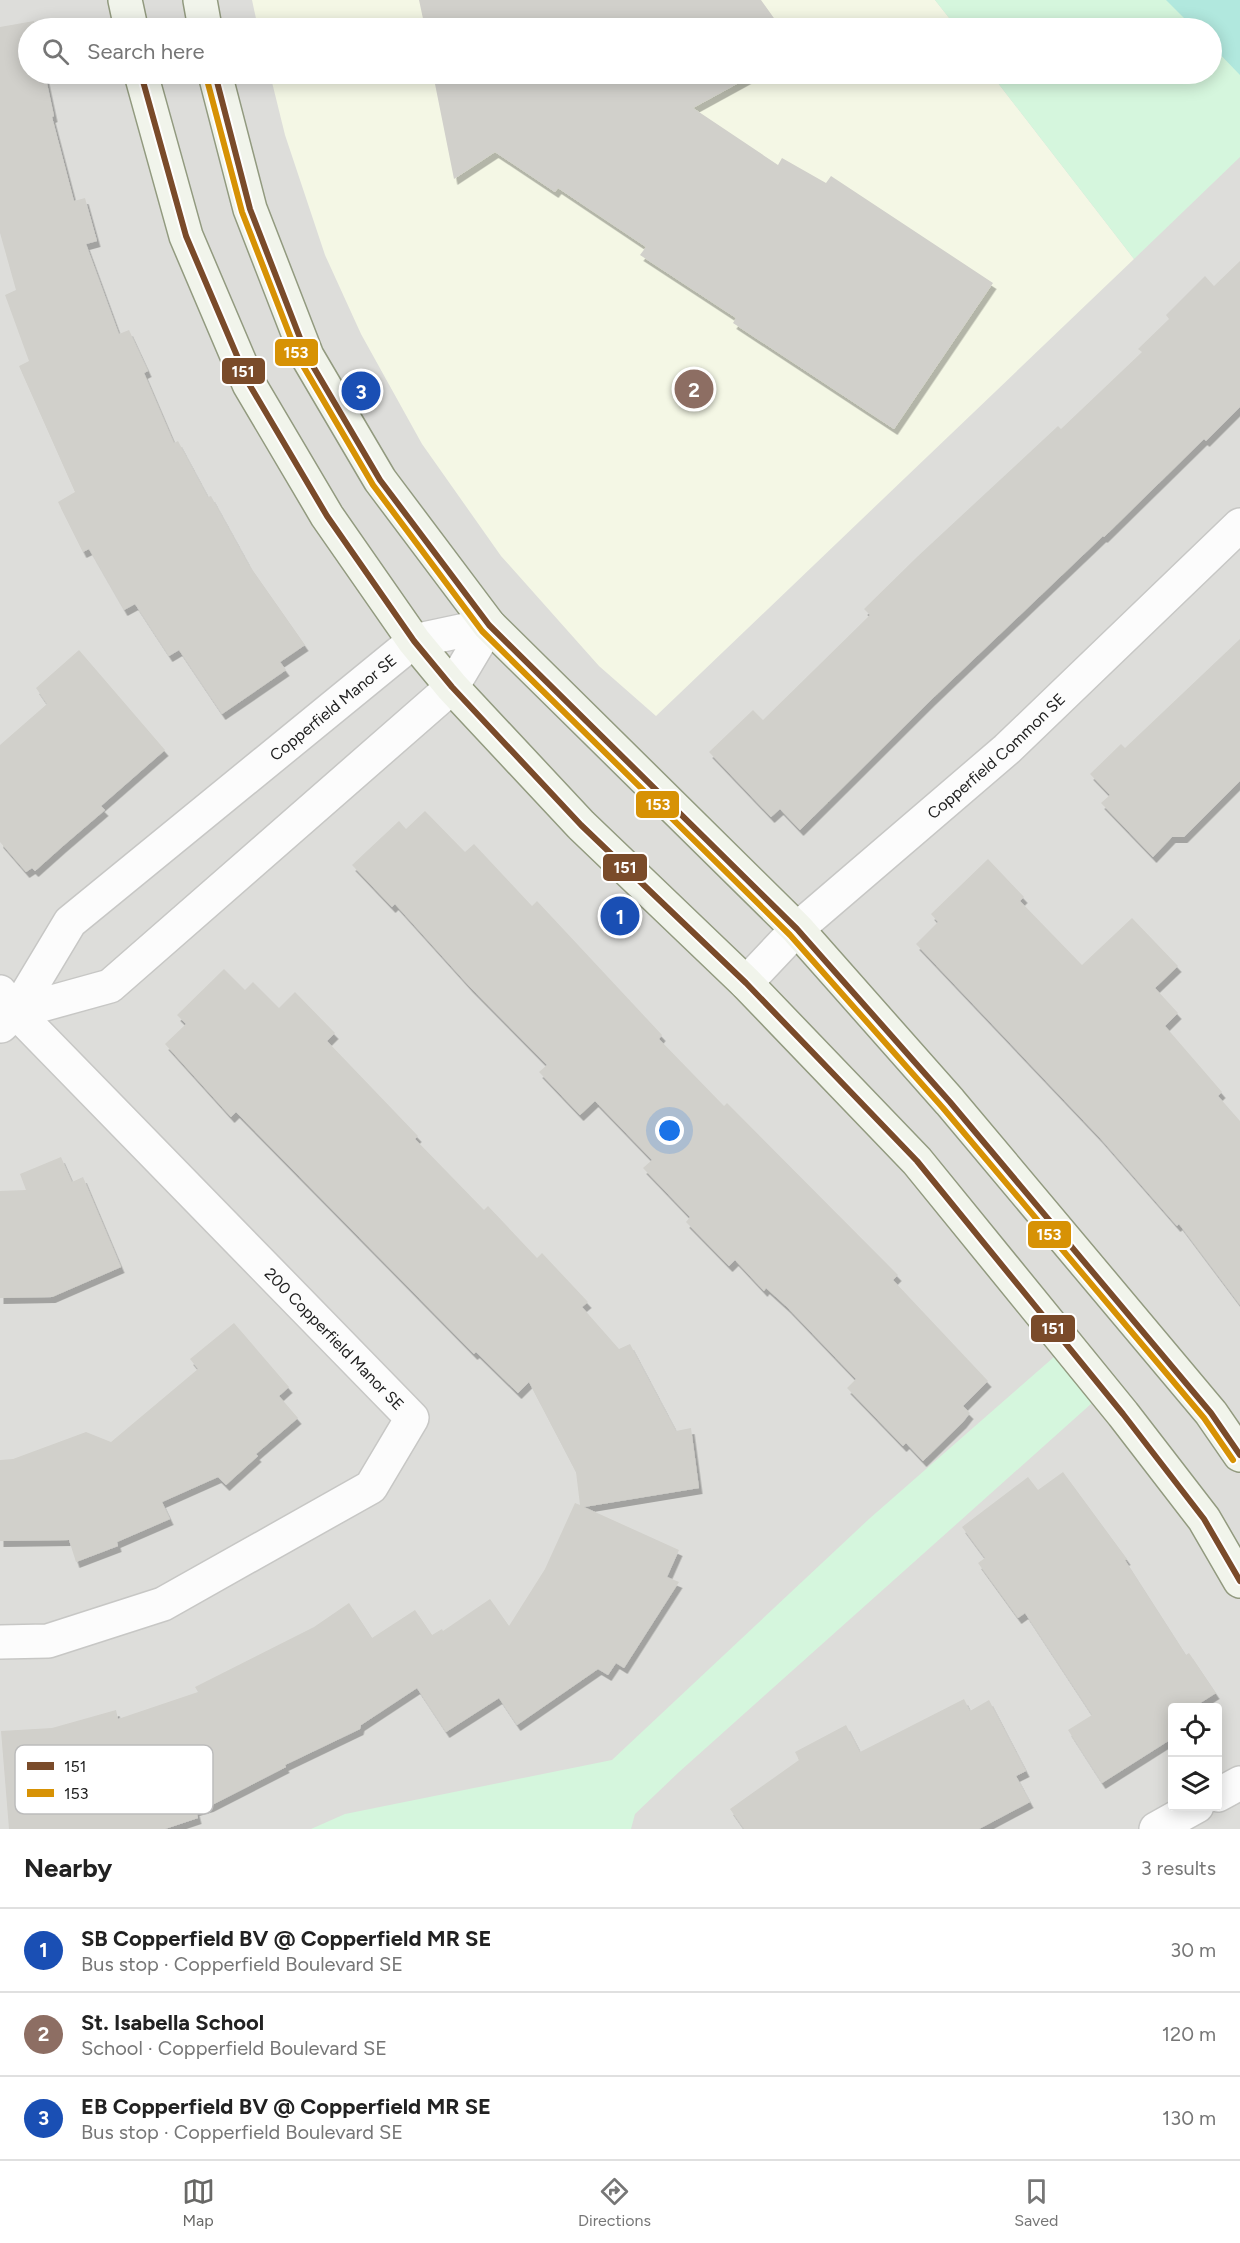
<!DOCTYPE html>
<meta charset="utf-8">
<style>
body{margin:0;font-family:Figtree,sans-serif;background:#f2f2f2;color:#222}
.controls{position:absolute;right:18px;bottom:18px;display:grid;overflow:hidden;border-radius:6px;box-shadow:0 3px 15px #0003}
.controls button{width:54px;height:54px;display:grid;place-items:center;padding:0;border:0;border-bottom:2px solid #e0e0e0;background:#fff;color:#222;font:30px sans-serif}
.you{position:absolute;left:670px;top:1131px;width:21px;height:21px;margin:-15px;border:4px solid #fff;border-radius:50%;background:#1a73e8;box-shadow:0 0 0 9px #1a73e833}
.badge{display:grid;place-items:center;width:39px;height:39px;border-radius:50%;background:#686866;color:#fff;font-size:20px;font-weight:700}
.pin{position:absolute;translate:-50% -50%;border:3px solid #fff;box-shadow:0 2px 6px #0006}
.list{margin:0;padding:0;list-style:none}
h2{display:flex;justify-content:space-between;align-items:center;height:78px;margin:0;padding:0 24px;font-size:26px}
h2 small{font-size:20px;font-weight:400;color:#767676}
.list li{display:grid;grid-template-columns:39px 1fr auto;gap:18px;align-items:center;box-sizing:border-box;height:84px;padding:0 24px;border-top:2px solid #e0e0e0}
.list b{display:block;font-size:22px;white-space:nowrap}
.list p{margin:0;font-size:20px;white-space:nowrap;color:#767676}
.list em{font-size:20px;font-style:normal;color:#767676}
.icon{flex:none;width:33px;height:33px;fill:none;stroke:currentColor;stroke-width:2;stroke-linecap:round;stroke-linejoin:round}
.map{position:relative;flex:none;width:1240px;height:1829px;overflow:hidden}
.search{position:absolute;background:#fff;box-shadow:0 3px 15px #0003;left:18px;right:18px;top:18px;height:66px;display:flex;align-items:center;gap:15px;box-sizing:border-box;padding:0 21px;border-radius:33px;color:#767676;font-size:22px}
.sheet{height:330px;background:#fff}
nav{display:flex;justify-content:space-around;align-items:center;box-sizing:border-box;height:84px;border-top:2px solid #e0e0e0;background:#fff;font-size:16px;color:#767676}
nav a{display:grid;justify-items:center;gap:3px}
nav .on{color:#686866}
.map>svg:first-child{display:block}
.residential{fill:#ddddda;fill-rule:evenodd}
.education{fill:#f4f7e5}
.park{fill:#d5f6dd}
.pitch{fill:#b1e8de}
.building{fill:#d1d0cb;filter:url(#shadow)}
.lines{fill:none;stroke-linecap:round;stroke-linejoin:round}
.street-casing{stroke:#c7c7c5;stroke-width:36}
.secondary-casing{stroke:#929a7f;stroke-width:36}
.street{stroke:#fcfcfc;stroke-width:33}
.secondary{stroke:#f1f4eb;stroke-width:33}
.bus-1-casing{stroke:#fff;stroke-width:10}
.bus-2-casing{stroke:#fff;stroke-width:10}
.bus-1{stroke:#7a4b2a;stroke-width:6}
.bus-2{stroke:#d79205;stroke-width:6}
.labels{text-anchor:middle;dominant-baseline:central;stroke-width:5;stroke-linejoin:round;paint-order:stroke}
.street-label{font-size:16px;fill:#202020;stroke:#fff}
.key{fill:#fff;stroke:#bcbcbc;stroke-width:1.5}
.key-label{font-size:16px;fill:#202020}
.line-badge{stroke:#fff;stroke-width:2}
.badge-label{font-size:16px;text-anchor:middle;font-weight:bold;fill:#fff}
</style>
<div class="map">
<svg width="1240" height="1829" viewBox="0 0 1240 1829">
<defs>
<filter id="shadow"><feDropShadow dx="3.5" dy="6" stdDeviation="0" flood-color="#0004"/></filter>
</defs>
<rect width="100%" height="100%" fill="#eeeee9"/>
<path class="residential" d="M0,0H1240V1829H0ZM28,28H1212V74H28ZM1172,1708H1218V1806H1172Z"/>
<path class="education" d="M252,0H935L957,28H258Z
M270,74H991L1134,259L656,716L599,666L501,556L422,444L361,334L325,255L285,135Z"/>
<path class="park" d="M935,0H1240V157L1134,259L991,74H1212V28H957Z
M1054,1357L1092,1403L679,1772L635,1814L631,1829H311L345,1814L612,1760L869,1519Z"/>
<path class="pitch" d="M1166,0H1240V75L1212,46V28H1194Z"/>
<path class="building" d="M419,0H761L781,28H425Z
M34,21L36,28H28V74H45L54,116L52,117L74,201L85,198L97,241L86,244L119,334L129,330L148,371L144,373L174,443L178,441L208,497L211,496L249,565L305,645L280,662L286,670L222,714L179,650L169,656L135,604L124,610L89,549L83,552L58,502L75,492L19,366L29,361L5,295L16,290L0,233V27Z
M433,74H755L693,108L778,165L782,158L826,183L831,176L993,283L894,429L733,323L736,318L640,255L646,247L558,188L555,192L495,152L454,179Z
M1240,261V407L1206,441L1204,439L1104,537L1103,536L933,698L800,830L780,809L771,817L709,752L753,710L763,720L870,615L864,609L917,557L1058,426L1061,429L1142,352L1138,349L1169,319L1166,315L1205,276L1214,286Z
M1240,639V781L1184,837H1172L1153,857L1101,803L1110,795L1090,774L1121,744L1125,748Z
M79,650L165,750L101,806L105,810L63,846L35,871L32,868L26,872L0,842V745L47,704L36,688Z
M425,811L465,852L474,844L532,906L537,901L662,1035L659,1039L724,1106L727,1103L898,1275L893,1280L988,1381L963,1406L970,1413L963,1422L923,1461L906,1443L903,1446L847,1388L856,1379L787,1307L766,1288L764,1291L735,1260L729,1266L686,1222L690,1217L643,1168L652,1160L595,1101L580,1115L539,1072L547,1065L469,986L395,904L392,907L352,865L399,821L406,829Z
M988,859L1024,897L1020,901L1082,965L1132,918L1178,966L1155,988L1178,1013L1165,1026L1222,1092L1218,1096L1240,1121V1305L1179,1224L1177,1226L1100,1138L916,944L938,922L931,914Z
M224,969L245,990L253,982L279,1008L295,992L335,1033L327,1041L418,1136L415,1139L484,1210L488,1206L537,1258L542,1253L588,1302L582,1307L619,1349L630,1344L676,1431L691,1428L699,1488L584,1507L679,1550L667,1577L679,1582L624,1668L616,1663L608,1675L598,1669L517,1725L499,1698L446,1732L417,1688L361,1725L360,1729L285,1765L286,1767L210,1806L196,1810L198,1818L165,1829H9L1,1731L52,1728L116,1710L118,1719L198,1692L195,1687L314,1627L349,1603L372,1638L415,1610L432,1635L442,1629L443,1631L490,1599L509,1626L545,1569L575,1503L580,1505L576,1472L529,1382L518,1393L476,1352L474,1354L236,1112L231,1117L165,1044L186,1024L177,1015Z
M61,1157L72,1182L83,1177L121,1267L52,1297L0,1298V1191L26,1190L20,1174Z
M234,1323L289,1387L279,1396L298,1418L256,1454L258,1456L226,1485L218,1477L162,1502L170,1519L117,1542L118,1546L76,1562L69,1540L0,1541V1460L13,1459L86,1432L111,1442L198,1369L190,1359Z
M1063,1472L1127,1559L1125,1560L1186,1655L1189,1653L1216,1693L1194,1707H1173V1738L1102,1783L1068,1730L1092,1715L1025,1613L1018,1618L978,1563L985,1558L962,1527L1028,1477L1038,1490Z
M964,1699L970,1711L989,1700L1026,1771L1016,1776L1030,1802L979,1829H744L730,1809L799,1760L795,1752L846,1725L860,1752Z"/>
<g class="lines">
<g class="street-casing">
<g id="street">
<path id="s1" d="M746,983L797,929L1007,749L1240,525"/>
<path id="s2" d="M0,992L16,1012L412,1418L371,1487L163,1604L48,1641L0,1642"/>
<path d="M16,1012L110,986L452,687L489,625"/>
<path id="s3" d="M1,1026L16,1012L70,922L414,641L489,625"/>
<path d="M1218,1795L1240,1783"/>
<path d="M1156,1829L1197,1806"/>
</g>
</g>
<g class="secondary-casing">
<path id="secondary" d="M125,0L131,28
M200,0L205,28
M141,74L186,236L249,384L327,516L414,641L452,687L581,825L746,983L917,1161L1123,1414L1204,1519L1240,1581
M215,74L250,209L307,356L380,480L489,625L797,929L950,1102L1211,1413L1240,1455"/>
</g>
<use href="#street" class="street"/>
<use href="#secondary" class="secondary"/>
<g class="bus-1-casing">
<path id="bus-1" d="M141,74L186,236L249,384L327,516L414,641L452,687L581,825L746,983L917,1161L1123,1414L1204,1519L1240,1581
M215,74L250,209L307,356L380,480L489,625L797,929L950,1102L1211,1413L1240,1455"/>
</g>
<g class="bus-2-casing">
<path id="bus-2" d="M206,76L242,212L299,359L373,485L482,631L790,935L943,1108L1204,1418L1233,1460"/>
</g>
<use href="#bus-1" class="bus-1"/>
<use href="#bus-2" class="bus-2"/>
</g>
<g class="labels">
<g class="street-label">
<text stroke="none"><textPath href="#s3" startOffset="465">Copperfield Manor SE</textPath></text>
<text stroke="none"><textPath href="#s1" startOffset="338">Copperfield Common SE</textPath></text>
<text stroke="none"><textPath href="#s2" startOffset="482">200 Copperfield Manor SE</textPath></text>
</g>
</g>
<rect x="15" y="1745" width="198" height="69" rx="9" class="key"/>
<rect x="27" y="1762" width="27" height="8" fill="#7a4b2a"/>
<rect x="27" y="1789" width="27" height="8" fill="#d79205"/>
<g class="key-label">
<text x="64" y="1772">151</text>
<text x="64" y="1799">153</text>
</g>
<g class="line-badge">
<rect x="274" y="338" width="45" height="29" rx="6" fill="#d79205"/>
<rect x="221" y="357" width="45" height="28" rx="6" fill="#7a4b2a"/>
<rect x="635" y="790" width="45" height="29" rx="6" fill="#d79205"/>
<rect x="602" y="853" width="46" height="29" rx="6" fill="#7a4b2a"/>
<rect x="1027" y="1220" width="45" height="29" rx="6" fill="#d79205"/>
<rect x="1030" y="1314" width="46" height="29" rx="6" fill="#7a4b2a"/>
</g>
<g class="badge-label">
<text x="296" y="358">153</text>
<text x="243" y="377">151</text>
<text x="658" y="810">153</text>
<text x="625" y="873">151</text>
<text x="1049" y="1240">153</text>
<text x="1053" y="1334">151</text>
</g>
</svg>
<div class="controls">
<button><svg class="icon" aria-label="locate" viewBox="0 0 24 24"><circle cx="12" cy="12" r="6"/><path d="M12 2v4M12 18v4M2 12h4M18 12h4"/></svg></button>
<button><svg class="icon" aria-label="layers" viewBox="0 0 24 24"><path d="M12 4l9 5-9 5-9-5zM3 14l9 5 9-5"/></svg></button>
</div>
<div class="you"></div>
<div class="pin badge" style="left:620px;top:916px;background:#1a4fb4">1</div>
<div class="pin badge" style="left:694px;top:389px;background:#8d6e63">2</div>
<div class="pin badge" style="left:361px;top:391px;background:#1a4fb4">3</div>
<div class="search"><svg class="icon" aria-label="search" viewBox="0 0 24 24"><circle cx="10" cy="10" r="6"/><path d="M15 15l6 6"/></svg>Search here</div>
</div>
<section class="sheet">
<h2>Nearby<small>3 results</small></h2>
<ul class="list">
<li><span class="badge" style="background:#1a4fb4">1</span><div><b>SB Copperfield BV @ Copperfield MR SE</b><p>Bus stop · Copperfield Boulevard SE</p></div><em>30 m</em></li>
<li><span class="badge" style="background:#8d6e63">2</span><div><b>St. Isabella School</b><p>School · Copperfield Boulevard SE</p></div><em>120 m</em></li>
<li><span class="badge" style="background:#1a4fb4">3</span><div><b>EB Copperfield BV @ Copperfield MR SE</b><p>Bus stop · Copperfield Boulevard SE</p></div><em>130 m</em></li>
</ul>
</section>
<nav>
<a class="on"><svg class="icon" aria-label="map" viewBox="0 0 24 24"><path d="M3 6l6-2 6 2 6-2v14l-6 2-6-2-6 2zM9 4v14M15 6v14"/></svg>Map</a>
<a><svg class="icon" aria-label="directions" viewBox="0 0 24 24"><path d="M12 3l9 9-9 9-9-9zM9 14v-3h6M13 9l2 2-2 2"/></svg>Directions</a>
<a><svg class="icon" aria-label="saved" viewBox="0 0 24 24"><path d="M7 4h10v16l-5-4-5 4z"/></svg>Saved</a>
</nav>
